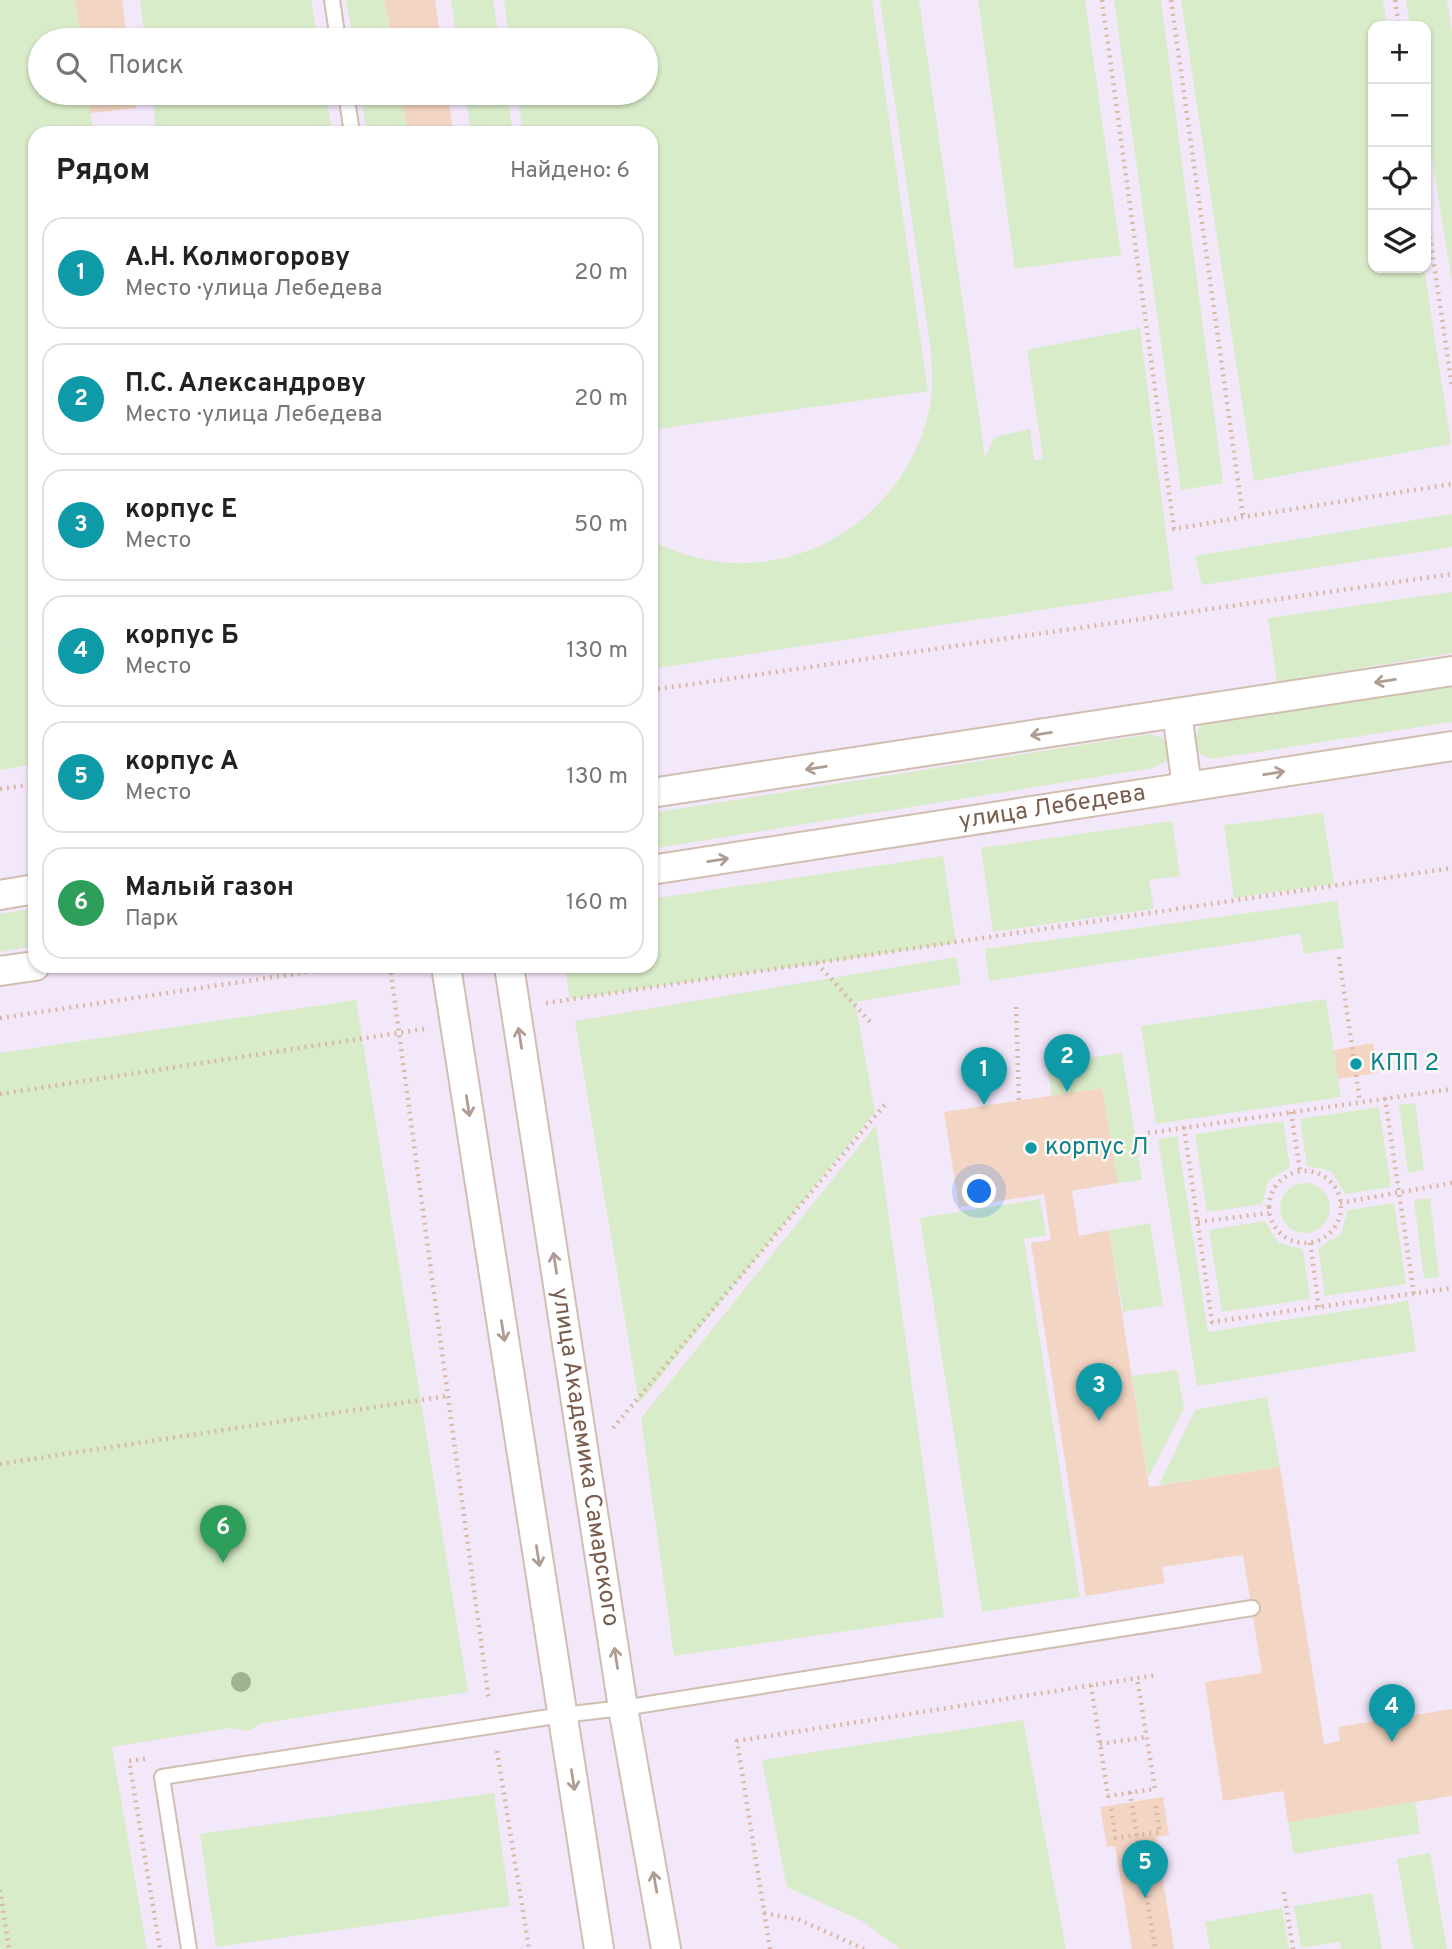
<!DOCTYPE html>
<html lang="ru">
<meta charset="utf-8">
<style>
body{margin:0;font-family:Overpass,sans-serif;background:#f6f6f6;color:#222}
.controls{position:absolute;right:21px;top:21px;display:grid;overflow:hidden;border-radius:14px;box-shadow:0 2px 5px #0004}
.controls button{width:63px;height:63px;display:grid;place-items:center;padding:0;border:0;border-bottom:2px solid #e0e0e0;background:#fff;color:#222;font:35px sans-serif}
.you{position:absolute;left:980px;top:1192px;width:24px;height:24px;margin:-18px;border:5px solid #fff;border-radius:50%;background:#1a73e8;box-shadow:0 0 0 10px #1a73e833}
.badge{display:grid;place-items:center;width:46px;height:46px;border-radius:50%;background:#e76f51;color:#fff;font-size:23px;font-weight:700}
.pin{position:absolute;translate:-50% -58px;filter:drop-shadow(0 2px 4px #0008)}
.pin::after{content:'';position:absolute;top:37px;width:24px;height:21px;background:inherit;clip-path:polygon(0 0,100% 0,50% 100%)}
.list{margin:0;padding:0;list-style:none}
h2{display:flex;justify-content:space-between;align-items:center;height:91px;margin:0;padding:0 28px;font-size:30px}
h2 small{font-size:23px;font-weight:400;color:#767676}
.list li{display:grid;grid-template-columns:46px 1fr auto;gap:21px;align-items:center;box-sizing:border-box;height:112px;margin:0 14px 14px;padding:0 14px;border:2px solid #e0e0e0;border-radius:21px}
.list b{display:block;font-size:26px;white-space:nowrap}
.list p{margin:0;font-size:23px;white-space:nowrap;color:#767676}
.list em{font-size:23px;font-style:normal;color:#767676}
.icon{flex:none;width:38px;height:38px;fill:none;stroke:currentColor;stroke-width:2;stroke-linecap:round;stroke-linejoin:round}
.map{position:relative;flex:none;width:1452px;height:1949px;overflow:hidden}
.search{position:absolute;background:#fff;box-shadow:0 2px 5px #0004;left:28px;top:28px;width:630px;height:77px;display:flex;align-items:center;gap:18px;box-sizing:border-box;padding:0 24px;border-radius:38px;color:#767676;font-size:26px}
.panel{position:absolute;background:#fff;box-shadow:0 2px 5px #0004;left:28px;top:126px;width:630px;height:847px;border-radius:21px}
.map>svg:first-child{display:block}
.education{fill:#f3e8fa;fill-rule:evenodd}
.green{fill:#d8ecc9}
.building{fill:#f3d5c3}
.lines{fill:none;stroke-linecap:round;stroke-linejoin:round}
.lane-casing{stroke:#d1beb0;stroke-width:18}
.street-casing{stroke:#d1beb0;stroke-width:32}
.path{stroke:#d9b8a5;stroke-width:4.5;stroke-dasharray:2 5;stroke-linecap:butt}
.lane{stroke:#fff;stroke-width:14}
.street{stroke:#fff;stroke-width:28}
.tree{fill:#a0b28e}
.oneway{stroke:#af9d94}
.culture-dot{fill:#0f9aa8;stroke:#fffaf3;stroke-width:2.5}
.labels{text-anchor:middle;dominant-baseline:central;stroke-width:5;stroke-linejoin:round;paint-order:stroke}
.street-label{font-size:24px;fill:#7a5c4d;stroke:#fffaf3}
.culture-label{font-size:24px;fill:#0d838f;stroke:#fffaf3;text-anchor:start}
</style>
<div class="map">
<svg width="1452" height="1949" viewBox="0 0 1452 1949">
<rect width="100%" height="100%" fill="#fdf6ec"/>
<path class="education" d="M0,0H1452V1949H0ZM1373,26H1426V268H1373ZM40,40H646V93H40ZM35,133H651V966H35Z"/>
<path class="green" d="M0,0H122L127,40H40V93H134L136,108L91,113L93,133H35V764L0,770V650L27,636L0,649Z
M140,0H311L318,40H145Z
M346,0H384L391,40H353Z
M451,0H493L499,40H457Z
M504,0H872L928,391L651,430V133H523L517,93H646V40H509Z
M880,0H919L985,457L995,437L1030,429L1034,460L1043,459L1027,350L1140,328L1173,590L651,669V541C677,553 705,562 733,563C828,567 912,498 930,406C933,388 932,370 931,352Z
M978,0H1085L1121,255L1015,269Z
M1114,0H1161L1223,483L1181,490Z
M1181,0H1383L1387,26H1373V268H1424L1451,444L1254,481Z
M1406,0H1447L1452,33V282L1426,121V26H1410Z
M152,93H326L332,133H145L156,129Z
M360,93H401L408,133H367Z
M465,93H507L513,133H471Z
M1452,514V547L1202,585L1195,556Z
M1452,592V653L1277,682L1268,618Z
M1452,687V722L1212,759L1200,754L1195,741L1200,724Z
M1151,734L1163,738L1168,749L1167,761L1153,768L651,849V813Z
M1323,813L1334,884L1234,898L1224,825Z
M1172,821L1180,876L1149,880L1154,909L993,932L981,848Z
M943,856L956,943L570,999L565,966H651V899Z
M1337,901L1344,948L1304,954L1300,934L989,981L985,949Z
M35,908V946L0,952V914Z
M956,957L961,984L855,1002L875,1112L639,1403L575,1021Z
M1326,999L1341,1097L1156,1124L1141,1026Z
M356,1000L468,1692L262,1723L248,1731L230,1728L112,1747L147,1949H0V1053Z
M1122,1053L1142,1180L1118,1183L1102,1088L1052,1096L1047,1064Z
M1415,1103L1424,1170L1408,1173L1399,1105Z
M1379,1107L1391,1187L1345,1194L1331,1171L1307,1166L1300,1119Z
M1283,1121L1290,1167L1268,1181L1262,1204L1207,1212L1195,1134Z
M876,1125L944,1617L674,1656L641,1418Z
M1177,1136L1208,1332L1408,1301L1416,1351L1197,1386L1158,1139Z
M1280 1208a25 25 0 1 1 50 0a25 25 0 1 1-50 0Z
M1430,1198L1439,1277L1424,1279L1414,1200Z
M1040,1199L1046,1235L1024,1239L1080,1597L982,1612L920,1218Z
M1394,1203L1406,1284L1325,1296L1318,1248L1341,1234L1348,1210Z
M1265,1221L1278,1243L1303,1249L1310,1299L1222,1312L1209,1230Z
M1150,1223L1163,1305L1123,1312L1109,1230Z
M1177,1370L1184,1408L1148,1478L1132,1376Z
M1267,1397L1280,1467L1159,1485L1195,1410Z
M1023,1720L1066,1949H900L862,1921L787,1887L762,1760Z
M494,1793L510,1906L216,1947L200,1834Z
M1415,1802L1420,1833L1294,1854L1288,1822Z
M1430,1853L1447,1949H1413L1397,1859Z
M1372,1893L1382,1949H1341L1339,1942L1301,1948L1294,1906Z
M1282,1908L1289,1949H1210L1205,1922Z"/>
<path class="building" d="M75,0H122L127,40H81Z
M384,0H435L441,40H392Z
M88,93H134L136,108L90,113Z
M401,93H448L453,133H408Z
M1373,1043L1377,1073L1338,1079L1334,1050Z
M1102,1088L1118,1183L1072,1191L1079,1236L1109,1230L1149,1487L1280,1467L1324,1744L1340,1741L1338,1727L1452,1709V1796L1288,1822L1283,1791L1223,1801L1205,1682L1262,1673L1243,1555L1162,1567L1165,1583L1086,1596L1031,1243L1051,1240L1044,1194L959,1207L944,1112Z
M1163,1797L1169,1835L1156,1837L1174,1949H1132L1115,1846L1107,1847L1100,1807Z"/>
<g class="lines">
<g class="lane-casing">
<path id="lane" d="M332,0L338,40
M346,93L352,133
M189,1949L162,1777L562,1715L623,1708L1252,1608"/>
</g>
<g class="street-casing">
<g id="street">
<path d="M1177,713L1187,787"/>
<path d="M651,793L1452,671"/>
<path id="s1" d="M651,870L1452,746"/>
<path d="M0,895L35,889"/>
<path d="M446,966L599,1949"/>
<path id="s2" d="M509,966L623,1708L666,1949"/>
<path d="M0,971L35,966"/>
</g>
</g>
<path class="path" d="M1102,0L1174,529L1243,517L1452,484
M1171,0L1243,517
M1395,0L1399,26
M1426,209L1452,387
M651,690L1452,574
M0,789L35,784
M1339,957L1360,1102
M817,963L871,1023
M390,966L489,1701
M546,1003L1452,868
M1016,1007L1019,1101
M0,1018L347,966
M0,1094L424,1029
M1385,1098L1414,1294
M1291,1112L1300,1171
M1184,1127L1212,1322L1452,1288
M1148,1133L1452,1089
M1269 1207a36 36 0 1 1 72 0a36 36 0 1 1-72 0Z
M1340,1203L1452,1183
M1198,1222L1269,1213
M1310,1243L1319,1307
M613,1428L887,1102
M0,1464L447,1396
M1091,1685L1108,1796L1155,1789L1137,1678
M1100,1744L1146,1737
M497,1751L529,1949
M145,1759L129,1761L160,1949
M1130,1792L1155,1949
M1111,1809L1116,1838L1160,1832L1155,1803
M0,1890L9,1949
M1284,1892L1293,1949
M764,1913L800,1920L864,1949
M770,1949L737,1741L1157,1675"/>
<use href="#lane" class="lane"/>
<use href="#street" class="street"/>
</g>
<circle class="tree" cx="241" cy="1682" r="10"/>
<defs><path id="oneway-shaft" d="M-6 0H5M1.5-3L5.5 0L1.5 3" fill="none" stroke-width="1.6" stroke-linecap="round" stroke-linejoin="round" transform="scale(1.75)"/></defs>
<g class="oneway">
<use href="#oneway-shaft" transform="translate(1385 681) rotate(171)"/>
<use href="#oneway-shaft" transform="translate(1041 734) rotate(171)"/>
<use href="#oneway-shaft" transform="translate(816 768) rotate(171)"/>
<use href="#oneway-shaft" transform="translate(1274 773) rotate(-9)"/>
<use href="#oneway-shaft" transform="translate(718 860) rotate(-9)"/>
<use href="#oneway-shaft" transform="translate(520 1038) rotate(-99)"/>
<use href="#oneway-shaft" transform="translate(468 1106) rotate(81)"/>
<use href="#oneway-shaft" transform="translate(555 1263) rotate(-99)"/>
<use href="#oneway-shaft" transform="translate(503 1331) rotate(81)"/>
<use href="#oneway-shaft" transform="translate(538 1556) rotate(81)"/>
<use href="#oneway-shaft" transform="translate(616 1658) rotate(-99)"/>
<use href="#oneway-shaft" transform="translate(573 1780) rotate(81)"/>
<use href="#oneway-shaft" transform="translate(655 1882) rotate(-100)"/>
</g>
<g class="culture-dot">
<circle cx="1356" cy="1064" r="7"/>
<circle cx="1031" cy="1148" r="7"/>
</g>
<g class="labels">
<g class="street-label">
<text stroke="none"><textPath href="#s1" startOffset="406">улица Лебедева</textPath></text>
<text stroke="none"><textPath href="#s2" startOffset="497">улица Академика Самарского</textPath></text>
</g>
<g class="culture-label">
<text x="1370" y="1064">КПП 2</text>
<text x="1045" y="1148">корпус Л</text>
</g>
</g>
</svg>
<div class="controls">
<button>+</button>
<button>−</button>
<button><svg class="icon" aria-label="locate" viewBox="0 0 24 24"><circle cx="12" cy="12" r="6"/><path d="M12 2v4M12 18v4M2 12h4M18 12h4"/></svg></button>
<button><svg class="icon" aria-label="layers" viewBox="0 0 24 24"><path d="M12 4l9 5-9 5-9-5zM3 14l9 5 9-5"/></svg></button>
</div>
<div class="you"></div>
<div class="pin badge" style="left:984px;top:1105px;background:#0f9aa8">1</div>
<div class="pin badge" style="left:1067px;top:1092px;background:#0f9aa8">2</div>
<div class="pin badge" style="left:1099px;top:1421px;background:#0f9aa8">3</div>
<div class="pin badge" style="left:1392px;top:1742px;background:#0f9aa8">4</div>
<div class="pin badge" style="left:1145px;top:1898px;background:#0f9aa8">5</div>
<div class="pin badge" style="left:223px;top:1563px;background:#2e9e5b">6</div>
<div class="search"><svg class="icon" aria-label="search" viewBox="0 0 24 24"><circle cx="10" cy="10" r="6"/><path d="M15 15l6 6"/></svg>Поиск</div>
<section class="panel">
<h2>Рядом<small>Найдено: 6</small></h2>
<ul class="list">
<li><span class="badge" style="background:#0f9aa8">1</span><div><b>А.Н. Колмогорову</b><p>Место · улица Лебедева</p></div><em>20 m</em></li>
<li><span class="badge" style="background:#0f9aa8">2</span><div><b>П.С. Александрову</b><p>Место · улица Лебедева</p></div><em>20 m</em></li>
<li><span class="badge" style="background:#0f9aa8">3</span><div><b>корпус Е</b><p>Место</p></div><em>50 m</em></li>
<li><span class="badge" style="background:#0f9aa8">4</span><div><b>корпус Б</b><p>Место</p></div><em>130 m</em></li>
<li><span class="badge" style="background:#0f9aa8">5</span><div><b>корпус А</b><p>Место</p></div><em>130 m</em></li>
<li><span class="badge" style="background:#2e9e5b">6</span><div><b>Малый газон</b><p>Парк</p></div><em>160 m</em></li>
</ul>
</section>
</div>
